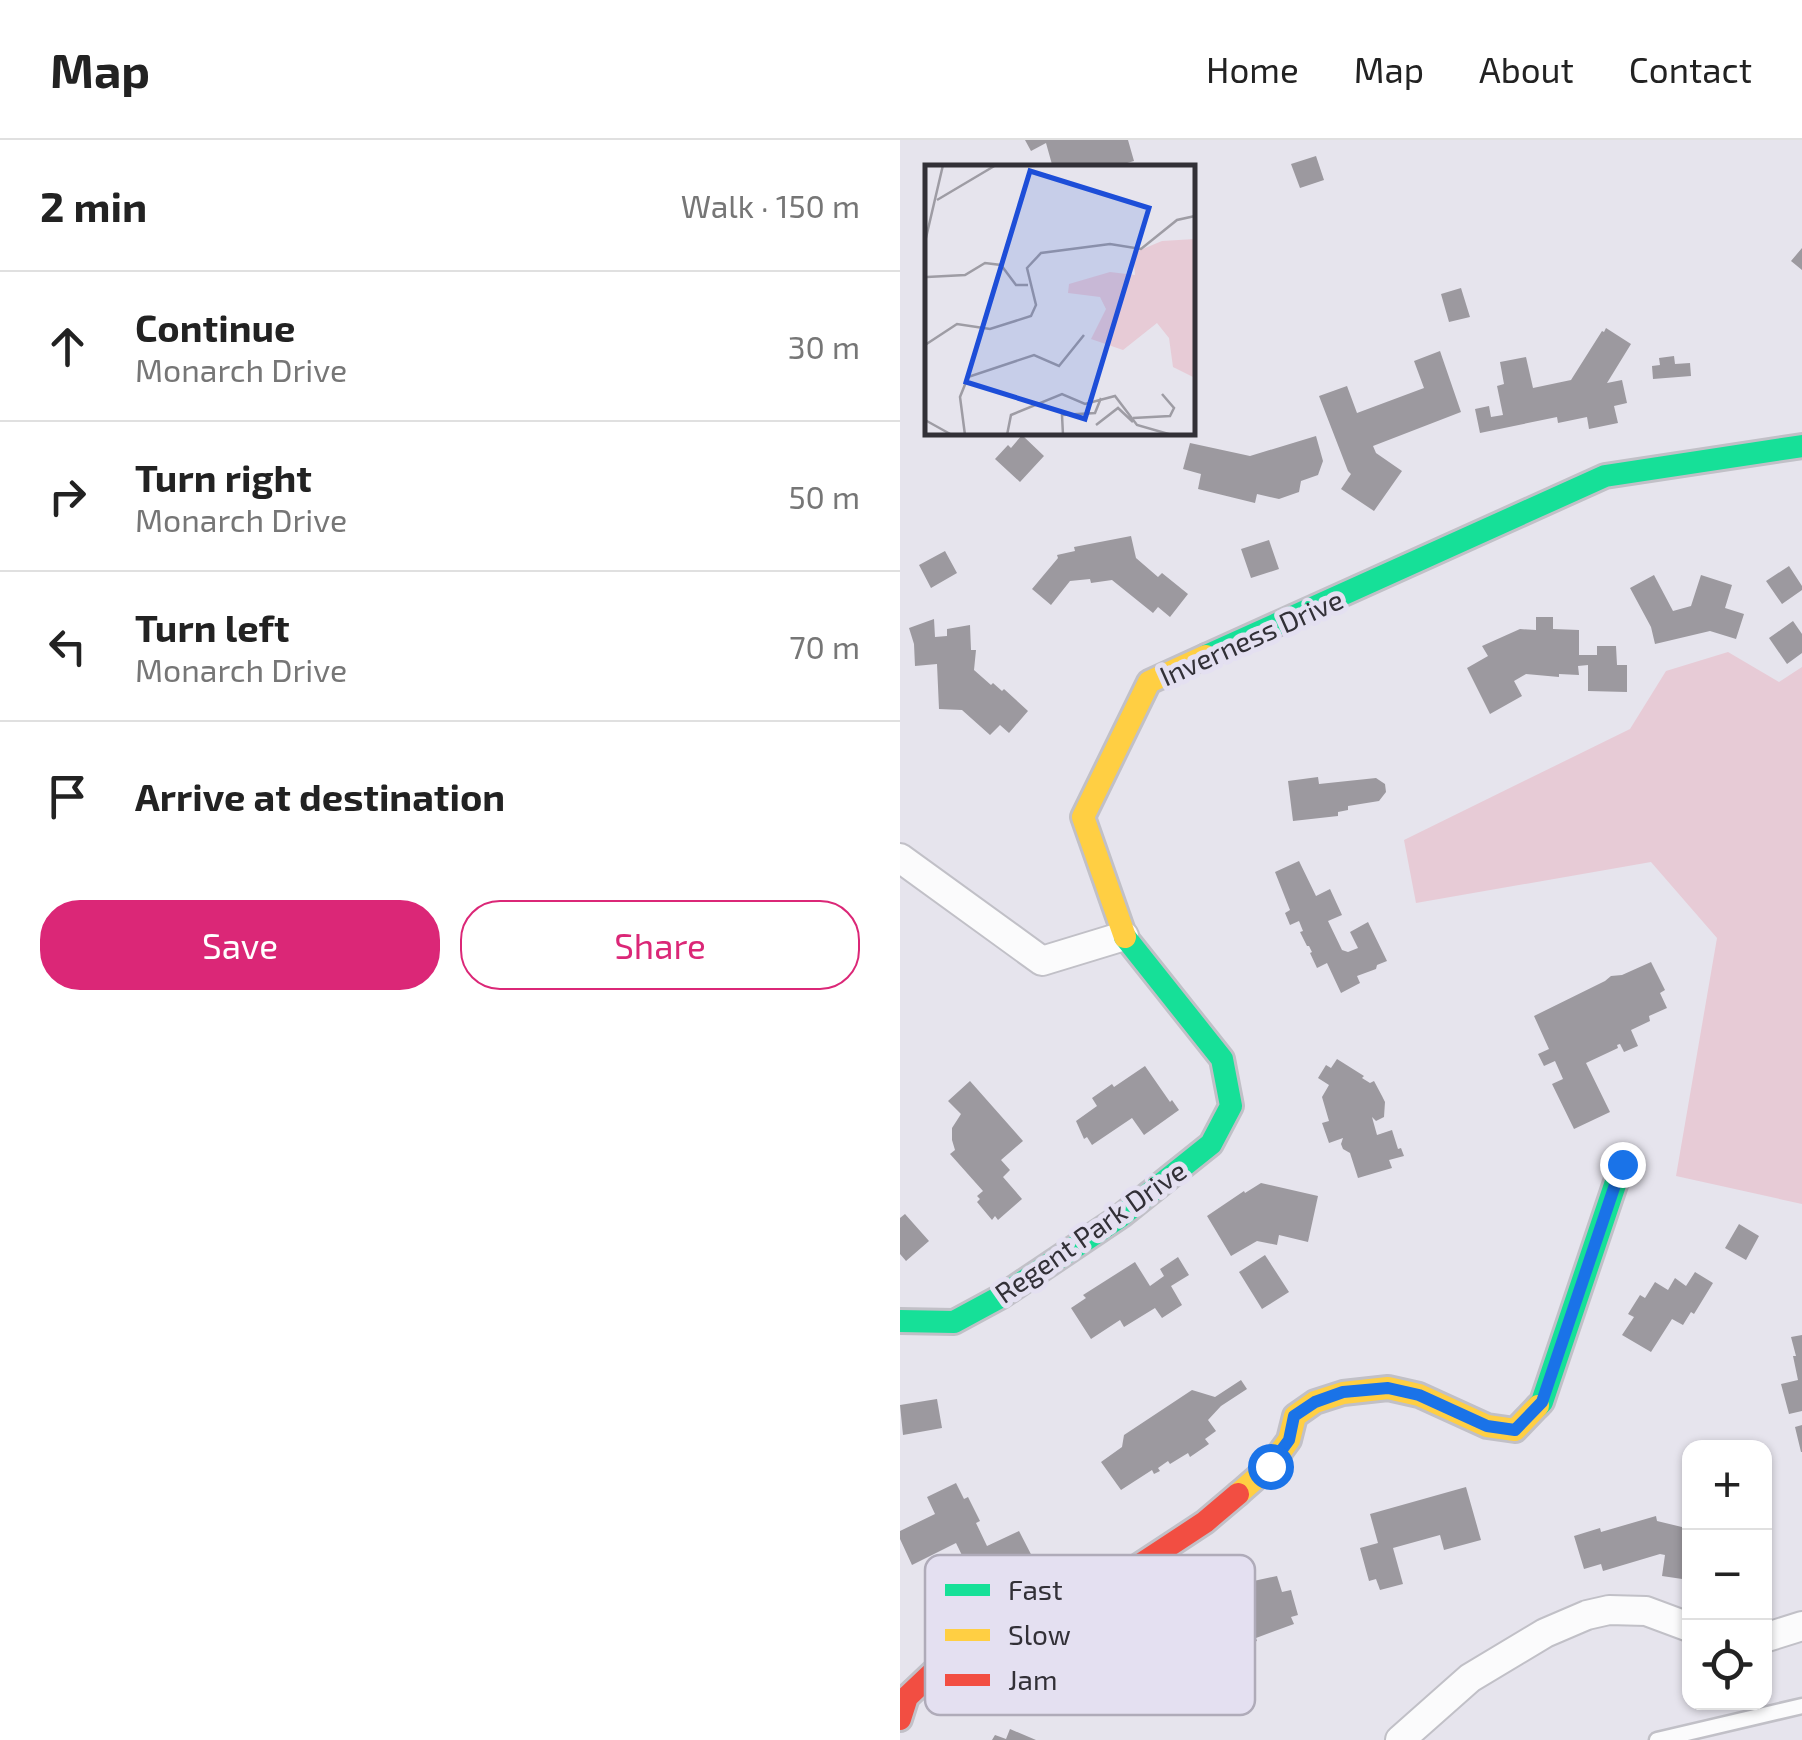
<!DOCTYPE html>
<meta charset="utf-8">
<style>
body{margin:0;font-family:"Exo 2",sans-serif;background:#f6f6f6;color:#222}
.controls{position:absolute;right:30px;bottom:30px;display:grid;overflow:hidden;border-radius:20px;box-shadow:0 2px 8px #0004}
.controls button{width:90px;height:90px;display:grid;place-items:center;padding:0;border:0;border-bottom:2px solid #e0e0e0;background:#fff;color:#222;font:50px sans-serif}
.stop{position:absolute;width:30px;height:30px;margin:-22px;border:8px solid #1a73e8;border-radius:50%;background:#fff}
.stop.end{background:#1a73e8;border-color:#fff;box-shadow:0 2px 10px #0008}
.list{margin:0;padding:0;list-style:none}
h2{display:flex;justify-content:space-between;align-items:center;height:130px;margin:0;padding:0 40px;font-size:42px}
h2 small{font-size:32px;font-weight:400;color:#767676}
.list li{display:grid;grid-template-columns:65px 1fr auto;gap:30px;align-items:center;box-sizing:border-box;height:150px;padding:0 40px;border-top:2px solid #e0e0e0}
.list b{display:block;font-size:38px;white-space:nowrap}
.list p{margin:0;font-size:32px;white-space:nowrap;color:#767676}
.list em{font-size:32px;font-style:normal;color:#767676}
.actions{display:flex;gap:20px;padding:30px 40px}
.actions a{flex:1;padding:22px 0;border:2px solid #db2777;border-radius:40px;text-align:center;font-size:35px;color:#db2777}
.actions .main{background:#db2777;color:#fff}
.icon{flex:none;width:55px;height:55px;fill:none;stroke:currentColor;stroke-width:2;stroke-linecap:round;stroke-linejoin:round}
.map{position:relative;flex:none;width:902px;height:1600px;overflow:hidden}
header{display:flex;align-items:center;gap:60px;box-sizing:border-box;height:140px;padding:0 50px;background:#fff;border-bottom:2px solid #e0e0e0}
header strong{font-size:48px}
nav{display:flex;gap:55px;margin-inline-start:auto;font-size:35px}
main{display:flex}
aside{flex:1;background:#fff}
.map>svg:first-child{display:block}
.green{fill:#e7cbd6}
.building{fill:#9c999f}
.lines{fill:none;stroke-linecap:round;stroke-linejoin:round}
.lane-casing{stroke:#c1c0c7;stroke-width:19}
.street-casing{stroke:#c1c0c7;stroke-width:32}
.fast-casing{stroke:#c1c0c7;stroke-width:28}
.slow-casing{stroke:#c1c0c7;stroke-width:28}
.jam-casing{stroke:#c1c0c7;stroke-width:28}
.lane{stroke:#fbfbfc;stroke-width:14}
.street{stroke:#fbfbfc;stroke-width:28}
.fast{stroke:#16e098;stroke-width:22}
.slow{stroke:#ffcf43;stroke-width:22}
.jam{stroke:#f24e42;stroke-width:22}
.route{stroke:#1a73e8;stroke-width:12}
.labels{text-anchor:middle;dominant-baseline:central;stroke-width:10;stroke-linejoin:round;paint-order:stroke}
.street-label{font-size:28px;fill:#323037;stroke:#e4e0f1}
.inset-road{fill:none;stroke:#9e9ca4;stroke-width:2.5}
.view{fill:#1d4ed8;fill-opacity:0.15;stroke:#1d4ed8;stroke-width:5}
.inset-edge{fill:none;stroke:#323037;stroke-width:5}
.key{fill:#e4e0f1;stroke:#afabb9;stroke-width:2.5}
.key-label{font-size:28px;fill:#323037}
</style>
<header>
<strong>Map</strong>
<nav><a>Home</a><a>Map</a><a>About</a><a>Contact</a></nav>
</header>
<main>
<aside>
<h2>2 min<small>Walk · 150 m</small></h2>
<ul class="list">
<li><svg class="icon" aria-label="ahead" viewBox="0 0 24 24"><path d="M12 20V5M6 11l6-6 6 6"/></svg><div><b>Continue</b><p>Monarch Drive</p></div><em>30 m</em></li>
<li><svg class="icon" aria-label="right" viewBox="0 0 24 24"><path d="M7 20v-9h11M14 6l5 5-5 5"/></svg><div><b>Turn right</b><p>Monarch Drive</p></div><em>50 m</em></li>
<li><svg class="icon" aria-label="left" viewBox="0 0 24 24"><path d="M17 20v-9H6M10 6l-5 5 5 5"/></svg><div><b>Turn left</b><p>Monarch Drive</p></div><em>70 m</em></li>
<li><svg class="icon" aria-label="arrive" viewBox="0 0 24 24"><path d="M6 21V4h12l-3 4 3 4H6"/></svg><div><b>Arrive at destination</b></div></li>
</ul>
<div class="actions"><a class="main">Save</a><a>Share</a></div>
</aside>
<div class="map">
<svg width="902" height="1600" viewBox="0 0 902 1600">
<rect width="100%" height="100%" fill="#e6e4ed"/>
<path class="green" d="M828,512L879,542L902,527V1064L776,1036L817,798L751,722L516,763L504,700L730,589L766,531Z"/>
<path class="building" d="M125,0H228L234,21L210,28H153L146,3L131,11Z
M416,16L424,40L400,48L391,24Z
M902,108V130L891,121Z
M561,148L570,177L549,182L541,154Z
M706,188L731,204L707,243L722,240L727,263L714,266L718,283L689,289L687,277L658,283L657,277L580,293L575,269L589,266L591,277L603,275L597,246L604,244L600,222L626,217L633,248L671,240L702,191L704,192Z
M540,211L561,272L473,306L476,313L502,331L474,371L441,349L451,334L448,331L419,256L447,246L457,273L524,248L514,221Z
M774,216L775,224L790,223L791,236L753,239L752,226L760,225L759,218Z
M122,295L144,316L120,342L95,319L108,305L111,308Z
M416,296L423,321L418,335L401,341L399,352L379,359L357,354L355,363L298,349L301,334L283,329L290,303L350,316Z
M231,396L236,418L258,437L262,433L288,454L270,477L258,467L253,473L212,440L191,443L190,439L170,441L151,465L132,449L158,418L157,415L175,411L174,407Z
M369,400L379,429L351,438L341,409Z
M45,411L57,433L31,448L19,425Z
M889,426L902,446V450L882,464L866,441Z
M754,435L773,471L791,466L801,435L832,445L825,468L844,474L836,499L810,491L755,504L751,487L730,448Z
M636,477H653V489L679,490V515H697V506H716L717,525H727V552L688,551V525L678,526L679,535L659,534V537L626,534L614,541L622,556L590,574L567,528L588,516L582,506L620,489L636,490Z
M34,479L35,497L47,496V489L70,485L71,510H76L74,530L91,545L93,543L102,551L104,549L128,571L109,593L100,585L90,595L62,570L39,569L37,524L15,526L14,504L9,488Z
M893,481L902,494V513L887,524L869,498Z
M418,637L419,644L476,638L485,644L486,652L479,661L448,666V670L438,672V676L393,681L388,641Z
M399,721L416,756L430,749L442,775L428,781L442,810L448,812L458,808L450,792L468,782L487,821L477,825L476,829L457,836L460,843L441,853L427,823L417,828L410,813L412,812L409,806H407L400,792L403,791L399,781L390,785L385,773L390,770L375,732Z
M751,822L765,850L760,853L767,868L749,876L750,881L731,890L738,906L724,912L720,904L717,905L718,908L686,923L710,972L674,989L652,944L663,939L655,921L644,926L638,914L649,909L634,876L705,841L711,836L722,835Z
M437,919L464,936L462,938L470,943L474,941L482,956L485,962L484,977L476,981L472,977L477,995L492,990L498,1009L501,1008L504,1016L489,1020L492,1028L458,1038L450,1013L443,1009L441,1004L443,998L429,1003L422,983L429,981L422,957L429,945L418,938L426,925L431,928Z
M245,926L270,962L272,960L279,970L244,995L232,978L192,1005L187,997L184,999L176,981L197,966L192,958L212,944L214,947Z
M70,941L123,1001L101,1020L110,1030L103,1037L122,1059L98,1080L95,1076L92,1080L77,1062L80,1059L77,1056L83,1051L50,1014L55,1010L52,1000V988L61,974L48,961Z
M361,1043L418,1056L408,1102L379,1095L377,1105L357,1101L331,1116L307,1076L344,1051L345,1053Z
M5,1074L29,1101L6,1121L0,1114V1078Z
M839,1084L859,1096L846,1120L825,1108Z
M365,1115L389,1152L362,1169L339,1132Z
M278,1117L289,1135L271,1146L282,1165L262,1178L255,1168L224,1187L220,1180L191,1199L171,1168L186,1158L183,1155L235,1122L250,1146L264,1136L260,1129Z
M795,1132L813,1143L794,1174L791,1172L783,1185L772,1179L751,1212L722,1195L734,1177L728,1174L740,1155L745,1158L755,1142L768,1150L775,1138L786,1146Z
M902,1195V1271L889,1274L881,1244L898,1240L893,1216H896L891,1197Z
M341,1240L347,1249L321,1266L308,1280L316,1291L305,1299L309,1304L290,1317L288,1313L270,1324L268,1321L258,1328L260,1331L254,1334L252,1330L221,1350L201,1322L222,1307L224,1295L292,1250L315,1257Z
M37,1259L42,1288L3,1295L0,1265Z
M902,1285V1312H901L895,1287Z
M56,1343L64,1359L68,1357L80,1381L76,1383L87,1406L119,1391L135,1422L79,1450L56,1403L12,1425L0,1399V1391L35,1374L27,1357Z
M566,1347L581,1400L544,1410L540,1395L493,1408L503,1444L480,1450L476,1439L469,1441L460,1408L478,1403L470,1374Z
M756,1376L757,1381L786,1388L785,1397L789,1398V1409H783L782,1416L789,1417V1440L762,1436L765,1415L760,1414L703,1431L701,1424L684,1429L674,1396L700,1388L701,1392Z
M377,1436L382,1452L391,1450L398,1475L391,1477L394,1484L356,1498L357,1501L328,1509L325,1515L318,1517L323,1536L310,1539L311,1542L287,1549L270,1486L296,1479L295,1467L338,1452L335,1445Z
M110,1589L136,1600H92L95,1595L106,1599Z"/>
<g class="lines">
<g class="lane-casing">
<path id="lane" d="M757,1600L902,1566"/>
</g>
<g class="street-casing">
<path id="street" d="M0,718L142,821L224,796
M864,1498L902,1486
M500,1600L570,1538L645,1493L687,1475L709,1470L746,1471L789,1487"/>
</g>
<g class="fast-casing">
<path id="fast" d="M306,516L705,336L902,306
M0,1181L54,1182L102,1156L221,1076L311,1004L331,966L322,919L225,797
M638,1266L642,1262L722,1024"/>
</g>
<g class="slow-casing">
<path id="slow" d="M225,797L183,677L249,542L306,516
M338,1354L370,1326L389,1300L395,1276L415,1262L443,1253L488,1248L519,1255L587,1286L615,1290L638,1266"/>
</g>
<g class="jam-casing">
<path id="jam" d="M0,1579L7,1557L45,1521L226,1434L305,1382L338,1354"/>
</g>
<use href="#lane" class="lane"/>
<use href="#street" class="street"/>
<use href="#fast" class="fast"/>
<use href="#slow" class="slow"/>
<use href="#jam" class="jam"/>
</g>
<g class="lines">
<path class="route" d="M370,1326L389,1300L394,1276L415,1262L443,1252L488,1248L519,1255L587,1286L615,1290L642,1262L722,1024"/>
</g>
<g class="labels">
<g class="street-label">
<text transform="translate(351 497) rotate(-24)">Inverness Drive</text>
<text transform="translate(190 1091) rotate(-35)">Regent Park Drive</text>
</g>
</g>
<g transform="translate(25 25)">
<rect width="270" height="270" fill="#e6e4ed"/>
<path d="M270,74V213L248,202L244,173L232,158L198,185L166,174L181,144L175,132L143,128L144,119L185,107L210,110L208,88L237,76Z" fill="#e7cbd6"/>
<path class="inset-road" d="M12,35L71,0M0,77L18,0M2,112L40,110L60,98L76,100L91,120H103M0,180L32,159L65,164L106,151L111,140L102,103L116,88L185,79L216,84L252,55L270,51M208,253L245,251L249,243L237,229M0,255L27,270M171,260L193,243L208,257M40,270L35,232L43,212L109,190L134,201L159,170M82,270L86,250L137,229L160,239L190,231L212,260L247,270M138,270L137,250L170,248L176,233"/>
<path class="view" d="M105,6L224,43L160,254L41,217Z"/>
<rect width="270" height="270" class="inset-edge"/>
</g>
<rect x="25" y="1415" width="330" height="160" rx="15" class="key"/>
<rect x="45" y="1444" width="45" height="12" fill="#16e098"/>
<rect x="45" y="1489" width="45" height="12" fill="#ffcf43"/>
<rect x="45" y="1534" width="45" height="12" fill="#f24e42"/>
<g class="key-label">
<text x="108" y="1460">Fast</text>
<text x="108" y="1505">Slow</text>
<text x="108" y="1550">Jam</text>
</g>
</svg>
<div class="controls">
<button>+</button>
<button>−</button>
<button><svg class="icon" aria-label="locate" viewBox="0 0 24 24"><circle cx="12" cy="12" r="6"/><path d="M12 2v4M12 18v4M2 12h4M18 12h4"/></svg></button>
</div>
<div class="stop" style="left:370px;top:1326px"></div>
<div class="stop end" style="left:722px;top:1024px"></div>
</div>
</main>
